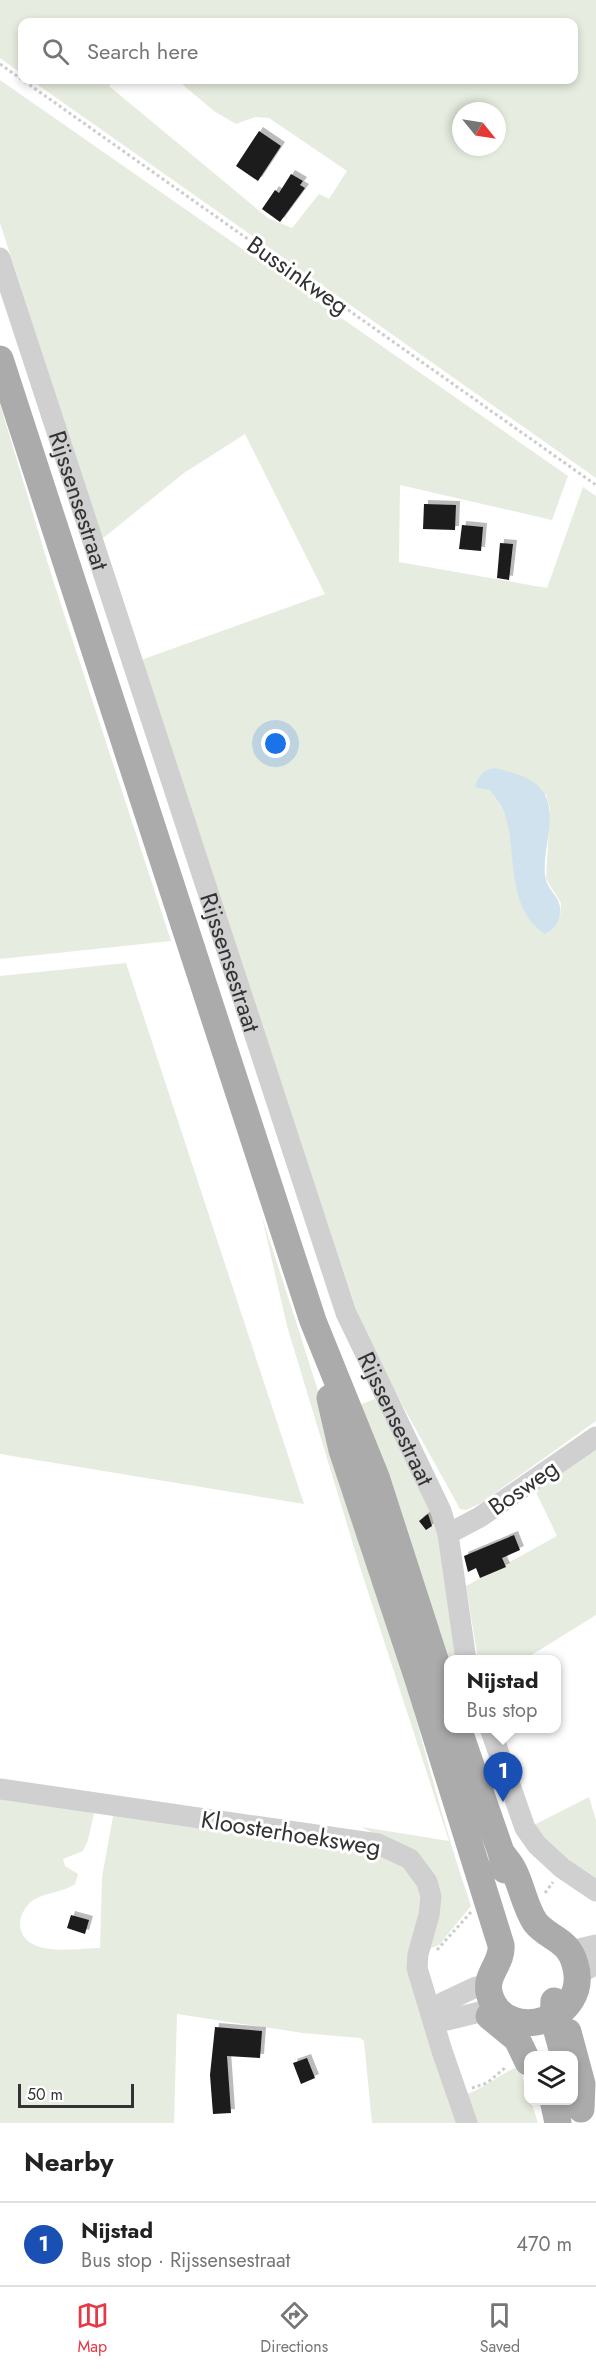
<!DOCTYPE html>
<meta charset="utf-8">
<style>
body{margin:0;font-family:Jost,sans-serif;background:#f6f6f6;color:#222}
.controls{position:absolute;right:18px;bottom:18px;display:grid;overflow:hidden;border-radius:12px;box-shadow:0 3px 9px #0003}
.controls button{width:54px;height:54px;display:grid;place-items:center;padding:0;border:0;border-bottom:2px solid #e0e0e0;background:#fff;color:#222;font:30px sans-serif}
.compass{position:absolute;left:452px;top:102px;width:54px;height:54px;border-radius:50%;background:#fff;box-shadow:0 3px 9px #0003;rotate:120deg}
.scale{position:absolute;left:18px;bottom:15px;width:116px;box-sizing:border-box;padding-left:6px;border:3px solid #333;border-top:0;font-size:16px;line-height:21px;white-space:nowrap;color:#333;-webkit-text-stroke:4px #fff;paint-order:stroke}
.you{position:absolute;left:276px;top:744px;width:21px;height:21px;margin:-15px;border:4px solid #fff;border-radius:50%;background:#1a73e8;box-shadow:0 0 0 9px #1a73e833}
.badge{display:grid;place-items:center;width:39px;height:39px;border-radius:50%;background:#e63946;color:#fff;font-size:20px;font-weight:700}
.pin{position:absolute;translate:-50% -50px;filter:drop-shadow(0 2px 3px #0008)}
.pin::after{content:'';position:absolute;top:32px;width:21px;height:18px;background:inherit;clip-path:polygon(0 0,100% 0,50% 100%)}
.popup{position:absolute;left:444px;top:1655px;width:117px;height:78px;box-sizing:border-box;display:grid;place-content:center;border-radius:12px;background:#fff;filter:drop-shadow(0 2px 4px #0005);font-size:20px;white-space:nowrap;color:#767676}
.popup b{font-size:22px;color:#222}
.popup::after{content:'';position:absolute;left:50%;top:100%;margin-left:-12px;border:12px solid transparent;border-top-color:#fff}
.list{margin:0;padding:0;list-style:none}
h2{display:flex;justify-content:space-between;align-items:center;height:78px;margin:0;padding:0 24px;font-size:26px}
h2 small{font-size:20px;font-weight:400;color:#767676}
.list li{display:grid;grid-template-columns:39px 1fr auto;gap:18px;align-items:center;box-sizing:border-box;height:84px;padding:0 24px;border-top:2px solid #e0e0e0}
.list b{display:block;font-size:22px;white-space:nowrap}
.list p{margin:0;font-size:20px;white-space:nowrap;color:#767676}
.list em{font-size:20px;font-style:normal;color:#767676}
.icon{flex:none;width:33px;height:33px;fill:none;stroke:currentColor;stroke-width:2;stroke-linecap:round;stroke-linejoin:round}
.map{position:relative;flex:none;width:596px;height:2123px;overflow:hidden}
.search{position:absolute;background:#fff;box-shadow:0 3px 9px #0003;left:18px;right:18px;top:18px;height:66px;display:flex;align-items:center;gap:15px;box-sizing:border-box;padding:0 21px;border-radius:12px;color:#767676;font-size:22px}
.sheet{height:162px;background:#fff}
nav{display:flex;justify-content:space-around;align-items:center;box-sizing:border-box;height:84px;border-top:2px solid #e0e0e0;background:#fff;font-size:16px;color:#767676}
nav a{display:grid;justify-items:center;gap:3px}
nav .on{color:#e63946}
.map>svg:first-child{display:block}
.green{fill:#e6ecdf;fill-rule:evenodd}
.water{fill:#cfe2ee}
.building{fill:#1a1a1a;filter:url(#shadow)}
.lines{fill:none;stroke-linecap:round;stroke-linejoin:round}
.path{stroke:#cdcdcd;stroke-width:3;stroke-dasharray:3 3;stroke-linecap:butt}
.minor{stroke:#d0d0d0;stroke-width:21}
.major{stroke:#ababab;stroke-width:27}
.labels{text-anchor:middle;dominant-baseline:central;stroke-width:6;stroke-linejoin:round;paint-order:stroke}
.street-label{font-size:24px;fill:#333;stroke:#fff}
</style>
<div class="map">
<svg width="596" height="2123" viewBox="0 0 596 2123">
<defs>
<filter id="shadow"><feDropShadow dx="4" dy="-4" stdDeviation="0" flood-color="#0004"/></filter>
</defs>
<rect width="100%" height="100%" fill="#fff"/>
<path class="green" d="M0,0H596V478L31,80H114L109,86L268,218L292,228L319,194L329,199L347,171L269,118L255,117L236,124L214,111L177,80H574V22H22V74L0,58ZM461,111H497V147H461Z
M0,80L568,476L552,520L400,485L399,562L547,588L583,487L596,496V1421L481,1503L466,1510L460,1509L373,1352L362,1327L141,660L325,594L245,434L184,473L102,539L0,223ZM475,787L546,795L550,808L546,879L561,903L560,917L512,846L506,815L490,789Z
M0,404L52,577L171,941L0,959Z
M126,963L304,1504L0,1454V976Z
M262,1217C310,1363 356,1510 399,1658C423,1741 443,1825 471,1906L439,1945L429,1949L432,1921L403,1850L362,1827L449,1841L359,1564L287,1326Z
M375,1399L403,1444L432,1497L460,1659L449,1660L357,1406Z
M596,1443V1615L525,1659H478L466,1586L557,1536L533,1486Z
M0,1795L95,1809L88,1840L83,1851L63,1859L65,1866L78,1874L75,1884C62,1893 45,1892 32,1901C26,1905 19,1917 20,1925C23,1959 77,1948 100,1948L102,1877L114,1811L377,1848L415,1873L423,1897L411,1953L458,2123H372L364,2041L360,2038L303,2033L177,2014L174,2123H0Z
M589,1797L596,1820V1881L561,1860L530,1827Z
M520,2066L528,2100L531,2101L538,2123H472L462,2096C487,2088 498,2074 520,2066Z"/>
<path class="water" d="M495,768C513,773 537,777 546,797C557,820 540,858 546,880C550,893 562,898 560,913C559,923 554,929 545,934C506,908 517,857 506,818C504,808 495,798 490,790L475,787C478,776 483,770 495,768Z"/>
<path class="building" d="M259,131L281,146L258,181L236,166Z
M291,174L303,181L300,185L305,188L280,222L262,209L275,190L279,193Z
M424,504L456,505L455,530L423,529Z
M462,525L483,527L481,551L459,549Z
M500,543L513,544L509,580L497,578Z
M428,1514L432,1526L426,1530L419,1521Z
M514,1535L520,1550L502,1558L506,1567L480,1578L476,1568L468,1572L464,1556Z
M71,1915L89,1920L85,1934L67,1928Z
M215,2027L262,2031L260,2058L227,2056L231,2113L213,2114L210,2075Z
M307,2058L315,2078L301,2084L293,2063Z"/>
<g class="lines">
<path class="path" d="M0,64L596,485
M545,1893L553,1882
M437,1950L471,1912
M472,2088L487,2083L506,2067"/>
<g class="minor">
<path id="s1" d="M0,258L346,1313L441,1511L448,1534L466,1660"/>
<path d="M448,1534L480,1517L596,1437"/>
<path d="M490,1728L525,1828L537,1845L562,1868L596,1891"/>
<path d="M0,1789L378,1844L410,1859L427,1882L431,1897L429,1915L418,1954L417,1968L442,2051L467,2123"/>
<path d="M570,1951L596,1945"/>
<path d="M577,1974L596,1965"/>
<path d="M476,1987L442,2003L432,2015L447,2020L484,2011"/>
</g>
<path class="major" d="M0,359L313,1321L376,1477L449,1703
M330,1398L342,1450L418,1679L501,1945C503,1964 483,1975 490,1996C506,2046 592,2020 575,1964C568,1938 548,1939 535,1922C525,1907 522,1887 514,1871C511,1864 505,1858 501,1852
M458,1728L501,1852L505,1870
M554,2001L553,2017L564,2056
M489,2016L517,2039L528,2062
M568,2032L582,2084L581,2109
M553,2100L558,2123"/>
</g>
<g class="labels">
<g class="street-label">
<text transform="translate(298 275) rotate(35)">Bussinkweg</text>
<text stroke="none"><textPath href="#s1" startOffset="255">Rijssensestraat</textPath></text>
<text stroke="none"><textPath href="#s1" startOffset="741">Rijssensestraat</textPath></text>
<text stroke="none"><textPath href="#s1" startOffset="1227">Rijssensestraat</textPath></text>
<text transform="translate(523 1487) rotate(-35)">Bosweg</text>
<text transform="translate(291 1833) rotate(9)">Kloosterhoeksweg</text>
</g>
</g>
</svg>
<div class="controls">
<button><svg class="icon" aria-label="layers" viewBox="0 0 24 24"><path d="M12 4l9 5-9 5-9-5zM3 14l9 5 9-5"/></svg></button>
</div>
<svg class="compass" viewBox="-18 -18 36 36"><path d="M0-13l5 13h-10z" fill="#e53935"/><path d="M0 13l5-13h-10z" fill="#767676"/></svg>
<div class="scale">50 m</div>
<div class="you"></div>
<div class="pin badge" style="left:503px;top:1802px;background:#1a4fb4">1</div>
<div class="popup"><b>Nijstad</b>Bus stop</div>
<div class="search"><svg class="icon" aria-label="search" viewBox="0 0 24 24"><circle cx="10" cy="10" r="6"/><path d="M15 15l6 6"/></svg>Search here</div>
</div>
<section class="sheet">
<h2>Nearby<small></small></h2>
<ul class="list">
<li><span class="badge" style="background:#1a4fb4">1</span><div><b>Nijstad</b><p>Bus stop · Rijssensestraat</p></div><em>470 m</em></li>
</ul>
</section>
<nav>
<a class="on"><svg class="icon" aria-label="map" viewBox="0 0 24 24"><path d="M3 6l6-2 6 2 6-2v14l-6 2-6-2-6 2zM9 4v14M15 6v14"/></svg>Map</a>
<a><svg class="icon" aria-label="directions" viewBox="0 0 24 24"><path d="M12 3l9 9-9 9-9-9zM9 14v-3h6M13 9l2 2-2 2"/></svg>Directions</a>
<a><svg class="icon" aria-label="saved" viewBox="0 0 24 24"><path d="M7 4h10v16l-5-4-5 4z"/></svg>Saved</a>
</nav>
